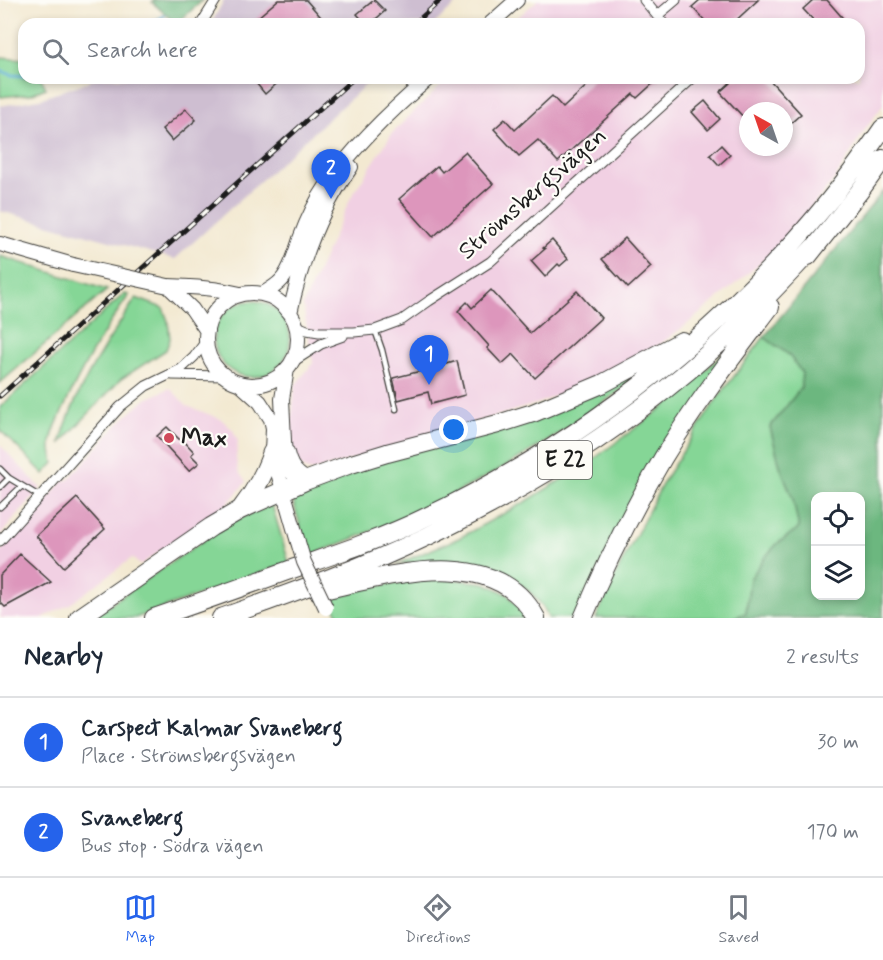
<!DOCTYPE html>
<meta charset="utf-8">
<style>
body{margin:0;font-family:Mynerve,sans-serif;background:#f6f6f7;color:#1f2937}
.controls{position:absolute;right:18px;bottom:18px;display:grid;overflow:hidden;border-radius:12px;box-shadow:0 3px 9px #0003}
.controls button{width:54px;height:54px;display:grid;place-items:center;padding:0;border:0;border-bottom:2px solid #e0e1e3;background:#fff;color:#1f2937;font:30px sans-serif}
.compass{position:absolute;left:739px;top:102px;width:54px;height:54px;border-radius:50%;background:#fff;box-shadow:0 3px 9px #0003;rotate:320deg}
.you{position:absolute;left:454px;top:430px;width:21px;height:21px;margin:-15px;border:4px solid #fff;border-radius:50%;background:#1a73e8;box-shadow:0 0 0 9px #1a73e833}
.badge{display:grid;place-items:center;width:39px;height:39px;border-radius:50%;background:#2563eb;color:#fff;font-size:20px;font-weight:700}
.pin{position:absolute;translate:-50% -50px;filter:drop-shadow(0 2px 3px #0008)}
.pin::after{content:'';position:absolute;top:32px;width:21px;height:18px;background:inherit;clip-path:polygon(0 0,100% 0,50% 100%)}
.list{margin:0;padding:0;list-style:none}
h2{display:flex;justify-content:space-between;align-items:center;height:78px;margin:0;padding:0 24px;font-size:26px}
h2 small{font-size:20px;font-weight:400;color:#747a83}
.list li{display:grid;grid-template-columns:39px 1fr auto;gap:18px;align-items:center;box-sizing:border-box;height:90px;padding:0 24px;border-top:2px solid #e0e1e3}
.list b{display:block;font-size:22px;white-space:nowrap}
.list p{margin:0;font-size:20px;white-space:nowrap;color:#747a83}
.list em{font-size:20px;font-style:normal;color:#747a83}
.icon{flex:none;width:33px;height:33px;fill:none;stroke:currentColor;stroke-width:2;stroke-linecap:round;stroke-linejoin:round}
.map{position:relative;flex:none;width:883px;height:618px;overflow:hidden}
.search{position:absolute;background:#fff;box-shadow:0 3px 9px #0003;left:18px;right:18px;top:18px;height:66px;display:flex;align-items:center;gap:15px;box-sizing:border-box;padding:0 21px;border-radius:18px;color:#747a83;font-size:22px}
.sheet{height:258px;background:#fff}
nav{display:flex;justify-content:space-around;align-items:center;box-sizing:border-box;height:84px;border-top:2px solid #e0e1e3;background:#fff;font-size:16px;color:#747a83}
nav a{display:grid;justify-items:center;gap:3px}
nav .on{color:#2563eb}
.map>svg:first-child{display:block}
.built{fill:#f1d0e3;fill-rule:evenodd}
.industrial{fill:#cebed1}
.green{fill:#85d696;stroke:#507959;stroke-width:1.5}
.forest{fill:#6cb77f;stroke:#446a4e;stroke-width:1.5;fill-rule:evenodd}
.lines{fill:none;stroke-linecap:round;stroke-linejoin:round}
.stream{stroke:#5aadd5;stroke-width:3}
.building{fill:#dd96bc}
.lane-casing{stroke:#3c3b37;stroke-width:7}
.street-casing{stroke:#3c3b37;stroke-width:11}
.secondary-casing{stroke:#3c3b37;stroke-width:16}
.highway-casing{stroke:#3c3b37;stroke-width:20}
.lane{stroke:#fff;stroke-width:4.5}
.street{stroke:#fff;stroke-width:9}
.secondary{stroke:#fff;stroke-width:14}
.highway{stroke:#fff;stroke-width:18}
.rail-casing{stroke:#1c1c1c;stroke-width:5}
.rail{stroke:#fdfcf7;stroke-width:3;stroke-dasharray:9;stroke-linecap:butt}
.secondary-bridge-casing{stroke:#3c3b37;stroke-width:16;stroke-linecap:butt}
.secondary-bridge{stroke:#fff;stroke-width:14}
.poi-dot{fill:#d1495b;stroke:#fdfcf7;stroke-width:2}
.labels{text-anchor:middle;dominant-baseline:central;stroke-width:4.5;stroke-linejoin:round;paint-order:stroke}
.shield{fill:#fdfcf7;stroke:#605f5e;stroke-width:1.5}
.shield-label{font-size:22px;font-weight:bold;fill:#1c1c1c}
.street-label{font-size:24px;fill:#1c1c1c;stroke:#fdfcf7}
.poi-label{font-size:24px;font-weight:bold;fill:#1c1c1c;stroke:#fdfcf7;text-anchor:start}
</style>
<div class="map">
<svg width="883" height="618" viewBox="0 0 883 618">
<rect width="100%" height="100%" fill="#fdfcf7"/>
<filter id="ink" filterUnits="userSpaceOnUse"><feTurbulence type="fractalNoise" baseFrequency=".0167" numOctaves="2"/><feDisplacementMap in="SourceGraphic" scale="12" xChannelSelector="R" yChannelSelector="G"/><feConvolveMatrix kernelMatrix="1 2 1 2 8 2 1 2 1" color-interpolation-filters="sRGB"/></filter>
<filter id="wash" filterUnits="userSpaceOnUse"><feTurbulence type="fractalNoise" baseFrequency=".008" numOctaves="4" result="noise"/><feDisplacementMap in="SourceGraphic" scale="24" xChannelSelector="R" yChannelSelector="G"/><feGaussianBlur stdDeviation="1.35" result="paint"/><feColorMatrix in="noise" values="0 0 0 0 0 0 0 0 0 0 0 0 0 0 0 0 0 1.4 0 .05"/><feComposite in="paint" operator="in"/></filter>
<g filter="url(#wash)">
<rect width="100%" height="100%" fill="#f3e9d1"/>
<path class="built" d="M538,0H883V105L866,128L834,180L775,251L686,325L651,351L607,373L539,403L314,471L308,470L300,466L294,458L290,434L295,385L313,363L303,305L351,197L393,132L449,78H859V24H510ZM748,111H784V147H748Z
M170,388L187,406L221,419L233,430L238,441L236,458L238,471L246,482L224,508L140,565L132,558L70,604L42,618H2L0,616V552L65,479L67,481L122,420L146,399Z
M0,445L41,488L0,535Z"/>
<path class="industrial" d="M224,0H461L434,24H211Z
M98,78H373L175,259L0,211V106L40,99Z"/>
<path class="green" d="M0,57L24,59V78H41L46,88L30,94L0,97Z
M0,256L107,290L0,383Z
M124,294L129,295C103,332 81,368 63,410C58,421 51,433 51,445C50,451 53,458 54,463L44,474L0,430V407Z
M136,298L163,308L168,321L170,339L166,350L121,379L60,444C74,390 106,344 136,298Z
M214 339a38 38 0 1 1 76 0a38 38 0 1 1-76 0Z
M764,337L789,355L802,373L801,388L770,427L780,466L793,499L799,528L777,544L750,579L746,613L732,618H596L614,578L665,479L716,400Z
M728,350L575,618H548C547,612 543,607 539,602C520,577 484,563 453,562C435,561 415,563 397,564L459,538L527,501L591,461L665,406Z
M641,371L644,374L548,441L499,470L446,498L400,520L309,556L294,505V496L299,490Z
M272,505L289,563L135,618H90L232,521Z
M441,578L485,583L507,594L529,618H340L329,599L376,586L409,581Z"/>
<path class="forest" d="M154,0H203L176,24L152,2Z
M883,191V618H732L746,613L750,579L765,557L777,544L799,528L793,499L780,466L770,427L801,388L802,373L789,355L764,337ZM816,496H860V596H816Z"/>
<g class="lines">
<path class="stream" d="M150,24L164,16
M0,71L12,75L24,76"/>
</g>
<g id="blocks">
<path class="building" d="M278,0H306L327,24H250Z
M374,0L385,11L370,24H366L357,14Z
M700,0H758L732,24H708L692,7Z
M813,0H827L848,24H817L803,9Z
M252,78H283L265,94Z
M595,78H659L637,98L633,94L558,162L538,140L519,156L494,129L505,119L515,130L552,96L563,108Z
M725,78H768L801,114L784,129V111H748V122L720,92L730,83Z
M705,101L720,119L708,130L692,112Z
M186,109L196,120L172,141L162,129Z
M721,145L730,155L719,165L710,155Z
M465,152L493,184L433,237L399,199L437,166L442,172Z
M625,238L651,267L628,288L602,259Z
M552,240L568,259L560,266L558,264L545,277L531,261L545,249L543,248Z
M491,290L530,333L577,291L601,318L535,378L513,354L502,364L487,348L489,346L458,311L467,302L472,308Z
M444,353L447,364L457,361L465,395L431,404L428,392L398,400L393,378L433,368L430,357Z
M167,427L181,441L183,440L194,452L191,455L199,463L189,471L157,436Z
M77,498L105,529L64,567L36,536Z
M20,554L51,582L5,607L0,602V575Z"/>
</g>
</g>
<g filter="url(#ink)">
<use href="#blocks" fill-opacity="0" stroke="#3c3b37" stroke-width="1.5"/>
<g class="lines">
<g class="lane-casing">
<path id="lane" d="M375,330L382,350L396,409
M0,469L9,478
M0,487L9,478L39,496
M0,507L22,486"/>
</g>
<g class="street-casing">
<path id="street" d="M644,0L664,24
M657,16L676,0
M201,24L216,0
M295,325L307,330L319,332H354L375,330L402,320L429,301L490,262L693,78
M291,363L321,344L343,336
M172,375L225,376
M0,541L120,407L146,386L181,369L194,357L206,341"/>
</g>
<g class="secondary-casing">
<path id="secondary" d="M490,24L517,0
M0,244L73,265
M168,286C193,287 217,288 240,294
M168,286L192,309L207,331
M206 339a46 46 0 1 1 92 0a46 46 0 1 1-92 0Z
M263,294C270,289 279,285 284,277C292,266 296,251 300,239C307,220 316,201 327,185C353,147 394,108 429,78
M290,313C301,261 320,210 351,167
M239,383L260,402L271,419L273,428L272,452L298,542
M285,461L282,399L287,369"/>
</g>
<g class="highway-casing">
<path id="highway" d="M808,256L859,192L883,159
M285,453C288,466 293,474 305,481
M241,509C255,491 265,474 272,452
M318,591C385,577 495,541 536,618
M79,618L211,527L240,510L305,481L348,465L387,453L498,424L533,413L602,384L682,341
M154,618C201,602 248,585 295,568C338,553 381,539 422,519C607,432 768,297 883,128
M221,618C291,593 362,568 428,536C521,492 609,437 688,371C733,333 774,290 814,247
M583,618C606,563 633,509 663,458C695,405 733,356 770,307"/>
</g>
<use href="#lane" class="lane"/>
<use href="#street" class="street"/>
<use href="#secondary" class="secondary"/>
<use href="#highway" class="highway"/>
<g class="rail-casing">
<path id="rail" d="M414,24L441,0
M0,396L354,78"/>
</g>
<use href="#rail" class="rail"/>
<g class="secondary-bridge-casing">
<path id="secondary-bridge" d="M73,265L168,286
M298,542L304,562L326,608"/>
</g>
<use href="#secondary-bridge" class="secondary-bridge"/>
</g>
</g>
<circle class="poi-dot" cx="169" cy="438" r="6"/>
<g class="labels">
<rect class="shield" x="538" y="441" width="54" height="38" rx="4.5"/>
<g class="shield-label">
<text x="565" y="460">E 22</text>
</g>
<g class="street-label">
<text transform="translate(533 194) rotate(-41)">Strömsbergsvägen</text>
</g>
<g class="poi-label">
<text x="181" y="438">Max</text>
</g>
</g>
</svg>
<div class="controls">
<button><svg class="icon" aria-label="locate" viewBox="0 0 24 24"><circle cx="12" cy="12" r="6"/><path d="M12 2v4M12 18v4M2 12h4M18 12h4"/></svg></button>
<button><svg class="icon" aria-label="layers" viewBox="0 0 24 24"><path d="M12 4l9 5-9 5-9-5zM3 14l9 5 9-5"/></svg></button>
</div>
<svg class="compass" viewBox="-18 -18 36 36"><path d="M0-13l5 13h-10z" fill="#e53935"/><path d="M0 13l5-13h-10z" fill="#747a83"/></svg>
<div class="you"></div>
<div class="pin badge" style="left:429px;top:385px">1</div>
<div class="pin badge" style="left:331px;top:199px">2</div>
<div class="search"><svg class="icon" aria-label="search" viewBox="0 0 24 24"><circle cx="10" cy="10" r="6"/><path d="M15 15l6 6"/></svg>Search here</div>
</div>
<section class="sheet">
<h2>Nearby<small>2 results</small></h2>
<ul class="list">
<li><span class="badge">1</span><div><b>Carspect Kalmar Svaneberg</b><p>Place · Strömsbergsvägen</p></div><em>30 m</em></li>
<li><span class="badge">2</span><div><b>Svaneberg</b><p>Bus stop · Södra vägen</p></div><em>170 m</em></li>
</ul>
</section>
<nav>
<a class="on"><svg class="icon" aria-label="map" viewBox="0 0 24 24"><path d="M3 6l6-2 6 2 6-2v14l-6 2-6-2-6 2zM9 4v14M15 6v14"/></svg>Map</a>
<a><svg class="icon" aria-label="directions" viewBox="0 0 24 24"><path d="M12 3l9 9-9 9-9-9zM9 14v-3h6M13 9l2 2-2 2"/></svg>Directions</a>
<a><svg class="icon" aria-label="saved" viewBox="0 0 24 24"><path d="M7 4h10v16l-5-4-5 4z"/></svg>Saved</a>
</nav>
